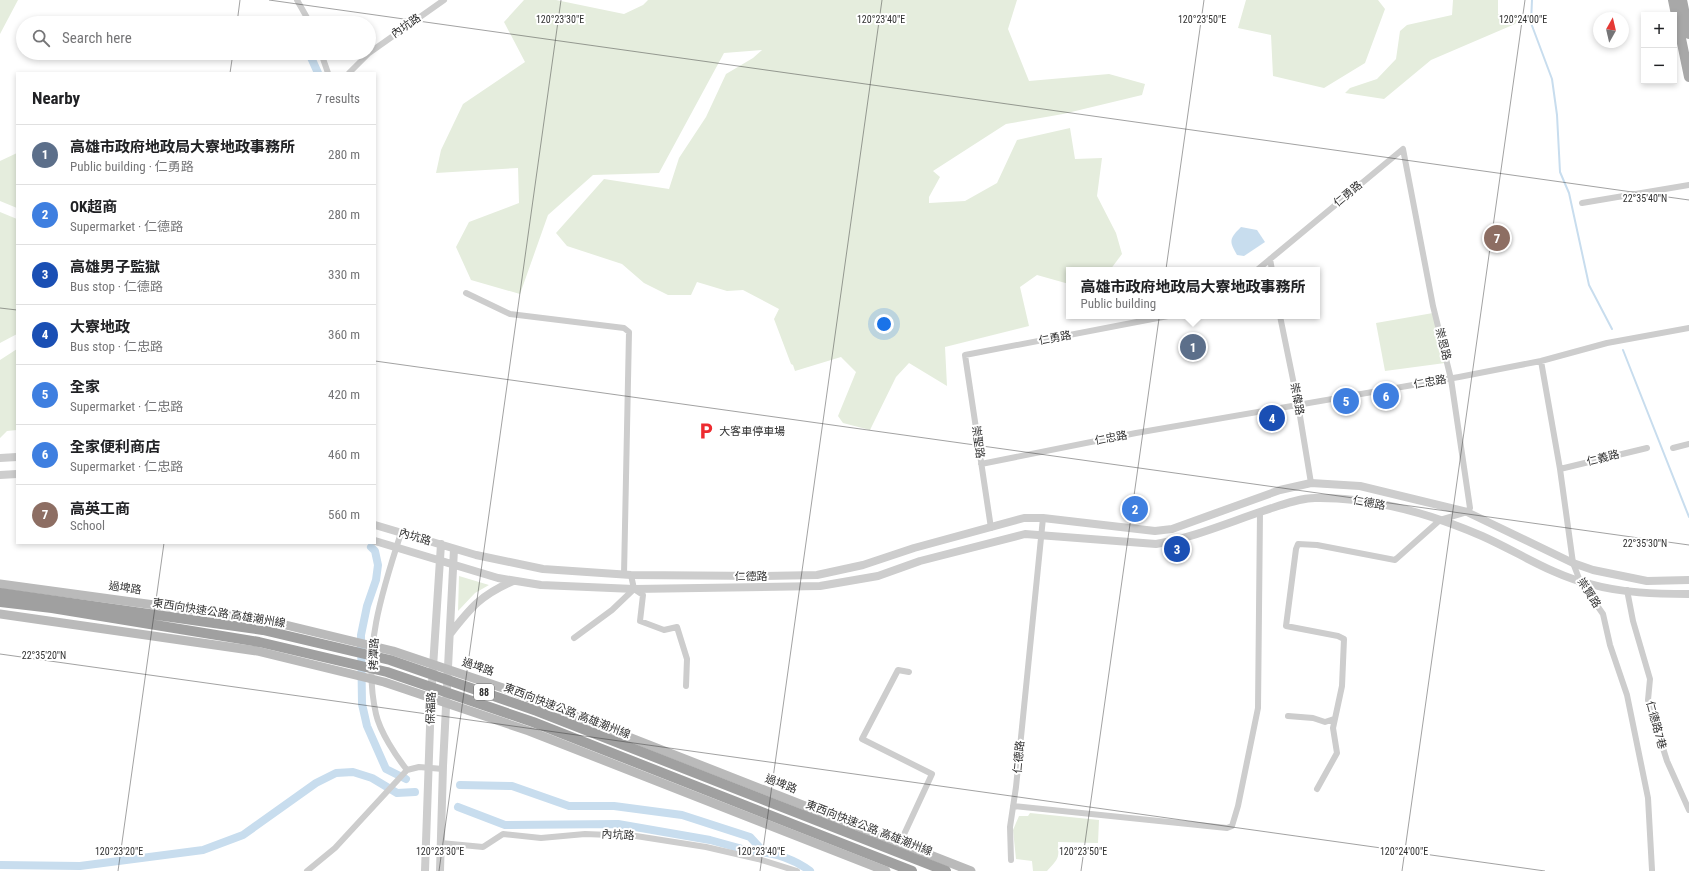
<!DOCTYPE html>
<meta charset="utf-8">
<style>
body{margin:0;font-family:"Roboto Condensed","Noto Sans TC",sans-serif;background:#f6f6f6;color:#202124}
.controls{position:absolute;right:12px;top:12px;display:grid;overflow:hidden;border-radius:0px;box-shadow:0 2px 6px #0003}
.controls button{width:36px;height:36px;display:grid;place-items:center;padding:0;border:0;border-bottom:1px solid #e0e0e0;background:#fff;color:#202124;font:20px sans-serif}
.compass{position:absolute;left:1593px;top:12px;width:36px;height:36px;border-radius:50%;background:#fff;box-shadow:0 2px 6px #0003;rotate:8deg}
.you{position:absolute;left:884px;top:324px;width:14px;height:14px;margin:-10px;border:3px solid #fff;border-radius:50%;background:#1a73e8;box-shadow:0 0 0 6px #1a73e833}
.badge{display:grid;place-items:center;width:26px;height:26px;border-radius:50%;background:#d93025;color:#fff;font-size:13px;font-weight:700}
.pin{position:absolute;translate:-50% -50%;border:2px solid #fff;box-shadow:0 1px 4px #0006}
.popup{position:absolute;left:1066px;top:267px;width:254px;height:52px;box-sizing:border-box;display:grid;place-content:center;border-radius:0px;background:#fff;filter:drop-shadow(0 1px 3px #0005);font-size:13px;white-space:nowrap;color:#757577}
.popup b{font-size:15px;color:#202124}
.popup::after{content:'';position:absolute;left:50%;top:100%;margin-left:-8px;border:8px solid transparent;border-top-color:#fff}
.list{margin:0;padding:0;list-style:none}
h2{display:flex;justify-content:space-between;align-items:center;height:52px;margin:0;padding:0 16px;font-size:17px}
h2 small{font-size:13px;font-weight:400;color:#757577}
.list li{display:grid;grid-template-columns:26px 1fr auto;gap:12px;align-items:center;box-sizing:border-box;height:60px;padding:0 16px;border-top:1px solid #e0e0e0}
.list b{display:block;font-size:15px;white-space:nowrap}
.list p{margin:0;font-size:13px;white-space:nowrap;color:#757577}
.list em{font-size:13px;font-style:normal;color:#757577}
.icon{flex:none;width:22px;height:22px;fill:none;stroke:currentColor;stroke-width:2;stroke-linecap:round;stroke-linejoin:round}
.map{position:relative;flex:none;width:1689px;height:871px;overflow:hidden}
.search{position:absolute;background:#fff;box-shadow:0 2px 6px #0003;left:16px;top:16px;width:360px;height:44px;display:flex;align-items:center;gap:10px;box-sizing:border-box;padding:0 14px;border-radius:22px;color:#757577;font-size:15px}
.panel{position:absolute;background:#fff;box-shadow:0 2px 6px #0003;left:16px;top:72px;width:360px;height:472px;border-radius:0px}
.map>svg:first-child{display:block}
.green{fill:#e5eddd}
.water{fill:#c8ddee}
.lines{fill:none;stroke-linecap:round;stroke-linejoin:round}
.stream{stroke:#c8ddee;stroke-width:2}
.canal{stroke:#c8ddee;stroke-width:8}
.minor{stroke:#cdcdcd;stroke-width:6}
.tertiary{stroke:#cdcdcd;stroke-width:8}
.secondary{stroke:#bababa;stroke-width:9}
.primary{stroke:#a8a8a8;stroke-width:10}
.trunk-bridge{stroke:#a0a0a0;stroke-width:10}
.ticks{fill:none;stroke:#303030;stroke-width:1;stroke-opacity:0.45}
.labels{text-anchor:middle;dominant-baseline:central;stroke-width:4;stroke-linejoin:round;paint-order:stroke}
.shield{fill:#fff;stroke:#6e6e6e;stroke-width:1}
.shield-label{font-size:10px;font-weight:bold;fill:#303030}
.street-label{font-size:11px;fill:#303030;stroke:#fff}
.poi-label{font-size:11px;fill:#303030;stroke:#fff;text-anchor:start}
.ticks-label{font-size:10px;text-anchor:middle;fill:#303030;stroke:#fff;stroke-width:4;stroke-linejoin:round;paint-order:stroke}
</style>
<div class="map">
<svg width="1689" height="871" viewBox="0 0 1689 871">
<rect width="100%" height="100%" fill="#fff"/>
<path class="green" d="M0,0H18L0,34Z
M524,0H556L624,14L643,5L648,0H1017L1008,29L1029,81L1109,74L1145,84L1142,95L1063,114L1006,124L933,171L940,177L929,197V203L965,201L997,183L1017,140L1070,128L1075,159L1102,158L1097,196L1116,233L1122,254L1110,270H1069V284L1037,275L1020,287L1029,326L945,347L947,386L909,363L896,377L870,430L843,423L838,416L856,372L841,357L795,371L793,365L791,364L774,319L779,309L743,290L727,291L697,282L691,295H668L644,283L622,264L567,246L556,233L604,179L669,189L679,158L706,117L726,74L753,58L762,50L724,53L659,173L593,175L548,215L520,294L471,280L456,247L469,222L519,203L518,168L436,173L441,150L463,104L525,62L504,22Z
M1246,0H1378L1385,9L1365,63L1324,88L1273,76L1271,35L1238,28Z
M1453,0H1498V14L1520,17L1515,24L1431,60L1384,99L1345,93L1350,88L1377,79L1396,59L1400,31L1407,25L1452,15Z
M17,153V208L0,201V161Z
M0,212L17,219V334L0,343Z
M1433,313L1445,363L1385,371L1376,323Z
M17,349V430L7,431L0,438V360Z
M459,576L489,585L475,593L458,611Z
M1030,813L1099,820L1098,843L1058,842C1059,859 1059,858 1047,871H1033L1032,861L1016,859L1013,830L1019,816H1028Z"/>
<path class="water" d="M1241,227L1257,230L1265,242L1244,256L1237,255C1229,241 1229,239 1241,227Z"/>
<g class="lines">
<path class="stream" d="M1532,0L1531,23L1552,79L1557,115L1560,172L1569,193L1589,285L1612,329
M1623,350L1689,517"/>
<path class="canal" d="M309,53L318,73
M371,547L375,551L378,565L376,580L367,606L361,635L362,704L367,726L386,769L406,779
M460,785L512,786L569,806H614L682,815L750,837L764,852
M458,807L505,825L618,824L710,840L757,853C773,851 797,861 810,871
M0,865L80,866L203,850L243,835L316,783L336,773L353,772L372,778L397,793L415,792"/>
<path class="minor" d="M297,0L310,23
M321,53L328,73
M369,53L444,0
M349,73L369,53
M1582,203L1689,185
M1270,259L1272,270
M1257,270L1403,149L1433,306L1451,379L1470,508L1467,512L1440,520L1395,560L1317,545L1298,544L1296,549L1286,626L1338,636L1344,639L1342,686L1333,728L1337,753L1317,789
M466,293L510,314L624,328L629,332L624,575
M1280,316L1298,404L1311,483
M1541,361L1560,469L1573,563L1580,581L1603,614L1610,645L1627,695L1648,798L1652,870
M1673,448L1689,444
M981,464L1136,433L1459,377L1541,361L1607,343L1689,328
M1560,469L1647,448
M991,528L965,355L1168,316
M401,533C382,591 362,653 376,714C380,732 396,756 407,770
M634,589L643,595L640,621L664,630L677,627L687,659L686,686
M1627,590L1633,621L1650,679L1648,700L1667,761L1689,810
M574,638L612,610L634,589L631,575
M1288,716L1313,718L1325,722L1334,719
M1013,806L1227,828L1232,826L1238,806L1258,708L1260,512
M441,843L483,847L503,834L541,838L585,834L636,836L706,847L758,859L797,871
M900,843L932,774L862,739L898,670L909,672
M1011,860L1010,827L1016,787L1043,518
M307,871L335,848L407,770L419,767L443,769"/>
<path class="tertiary" d="M0,458L17,457
M0,475L17,474
M375,525L476,555L543,569L631,575L764,576L817,575L863,565L914,548L1024,518H1043L1155,531L1172,529L1280,490L1311,483L1360,486L1467,512L1573,563L1593,570L1647,581L1689,580
M375,541L498,578L541,585L634,589L820,586L878,576L920,561L1025,534L1156,544C1192,538 1227,523 1263,511C1279,506 1298,498 1315,498C1372,497 1431,514 1482,536C1518,552 1552,575 1590,584C1622,593 1656,594 1689,594
M450,634C471,607 481,595 513,581
M425,871L431,698L441,544
M440,871L443,766L454,549"/>
<path class="secondary" d="M0,584L265,620L393,651L506,689L971,871
M0,614L257,651L384,682L529,731L886,871"/>
<path class="primary" d="M1673,0L1689,77
M1682,0L1689,34"/>
<path class="trunk-bridge" d="M0,593L263,630L390,660L537,711L946,871
M0,602L52,608L259,642L387,672L533,722L912,871"/>
</g>
<path class="ticks" d="M269,0L1689,200M237,23L240,0M230,73L233,53M0,308L17,310M375,361L1689,545M0,654L1545,871M118,871L164,543M439,871L561,0M760,871L882,0M1081,871L1204,0M1402,871L1525,0"/>
<defs>
<g id="parking-bare" transform="scale(1.38)"><path d="M-3.5-5.5H1a3.5 3.5 0 0 1 0 7H-1V5.5H-3.5ZM-1-3.4V-.6H.8a1.4 1.4 0 0 0 0-2.8Z" fill="#ed2b30" stroke="#fff" stroke-width="2.5" paint-order="stroke"/></g>
</defs>
<g fill-rule="evenodd">
<use href="#parking-bare" x="706" y="431"/>
</g>
<g class="labels">
<rect class="shield" x="474" y="684" width="20" height="16" rx="3"/>
<g class="shield-label">
<text x="484" y="692">88</text>
</g>
<g class="street-label">
<text transform="translate(406 26) rotate(-35)">內坑路</text>
<text transform="translate(1348 194) rotate(-40)">仁勇路</text>
<text transform="translate(1055 338) rotate(-11)">仁勇路</text>
<text transform="translate(1443 344) rotate(76)">崇恩路</text>
<text transform="translate(1430 382) rotate(-10)">仁忠路</text>
<text transform="translate(1297 399) rotate(79)">崇偉路</text>
<text transform="translate(1111 438) rotate(-11)">仁忠路</text>
<text transform="translate(978 442) rotate(82)">崇聖路</text>
<text transform="translate(1603 458) rotate(-14)">仁義路</text>
<text transform="translate(1369 503) rotate(10)">仁德路</text>
<text transform="translate(415 537) rotate(16)">內坑路</text>
<text x="751" y="576">仁德路</text>
<text transform="translate(125 588) rotate(8)">過埤路</text>
<text transform="translate(1589 593) rotate(57)">崇賢路</text>
<text transform="translate(219 613) rotate(9)">東西向快速公路 高雄潮州線</text>
<text transform="translate(374 654) rotate(-88)">拷潭路</text>
<text transform="translate(478 667) rotate(19)">過埤路</text>
<text transform="translate(431 708) rotate(-88)">保福路</text>
<text transform="translate(567 711) rotate(21)">東西向快速公路 高雄潮州線</text>
<text transform="translate(1656 725) rotate(75)">仁德路7巷</text>
<text transform="translate(1019 757) rotate(-85)">仁德路</text>
<text transform="translate(781 784) rotate(21)">過埤路</text>
<text transform="translate(869 828) rotate(21)">東西向快速公路 高雄潮州線</text>
<text transform="translate(618 835) rotate(3)">內坑路</text>
</g>
<g class="poi-label">
<text x="719" y="431">大客車停車場</text>
</g>
</g>
<g class="ticks-label">
<text x="560" y="23">120°23'30"E</text>
<text x="881" y="23">120°23'40"E</text>
<text x="1202" y="23">120°23'50"E</text>
<text x="1523" y="23">120°24'00"E</text>
<text x="1645" y="202">22°35'40"N</text>
<text x="1645" y="547">22°35'30"N</text>
<text x="44" y="659">22°35'20"N</text>
<text x="119" y="855">120°23'20"E</text>
<text x="440" y="855">120°23'30"E</text>
<text x="761" y="855">120°23'40"E</text>
<text x="1083" y="855">120°23'50"E</text>
<text x="1404" y="855">120°24'00"E</text>
</g>
</svg>
<div class="controls">
<button>+</button>
<button>−</button>
</div>
<svg class="compass" viewBox="-18 -18 36 36"><path d="M0-13l5 13h-10z" fill="#e53935"/><path d="M0 13l5-13h-10z" fill="#757577"/></svg>
<div class="you"></div>
<div class="pin badge" style="left:1193px;top:347px;background:#5c6f8a">1</div>
<div class="popup"><b>高雄市政府地政局大寮地政事務所</b>Public building</div>
<div class="pin badge" style="left:1135px;top:509px;background:#3f7fe0">2</div>
<div class="pin badge" style="left:1177px;top:549px;background:#1a4fb4">3</div>
<div class="pin badge" style="left:1272px;top:418px;background:#1a4fb4">4</div>
<div class="pin badge" style="left:1346px;top:401px;background:#3f7fe0">5</div>
<div class="pin badge" style="left:1386px;top:396px;background:#3f7fe0">6</div>
<div class="pin badge" style="left:1497px;top:238px;background:#8d6e63">7</div>
<div class="search"><svg class="icon" aria-label="search" viewBox="0 0 24 24"><circle cx="10" cy="10" r="6"/><path d="M15 15l6 6"/></svg>Search here</div>
<section class="panel">
<h2>Nearby<small>7 results</small></h2>
<ul class="list">
<li><span class="badge" style="background:#5c6f8a">1</span><div><b>高雄市政府地政局大寮地政事務所</b><p>Public building · 仁勇路</p></div><em>280 m</em></li>
<li><span class="badge" style="background:#3f7fe0">2</span><div><b>OK超商</b><p>Supermarket · 仁德路</p></div><em>280 m</em></li>
<li><span class="badge" style="background:#1a4fb4">3</span><div><b>高雄男子監獄</b><p>Bus stop · 仁德路</p></div><em>330 m</em></li>
<li><span class="badge" style="background:#1a4fb4">4</span><div><b>大寮地政</b><p>Bus stop · 仁忠路</p></div><em>360 m</em></li>
<li><span class="badge" style="background:#3f7fe0">5</span><div><b>全家</b><p>Supermarket · 仁忠路</p></div><em>420 m</em></li>
<li><span class="badge" style="background:#3f7fe0">6</span><div><b>全家便利商店</b><p>Supermarket · 仁忠路</p></div><em>460 m</em></li>
<li><span class="badge" style="background:#8d6e63">7</span><div><b>高英工商</b><p>School</p></div><em>560 m</em></li>
</ul>
</section>
</div>
